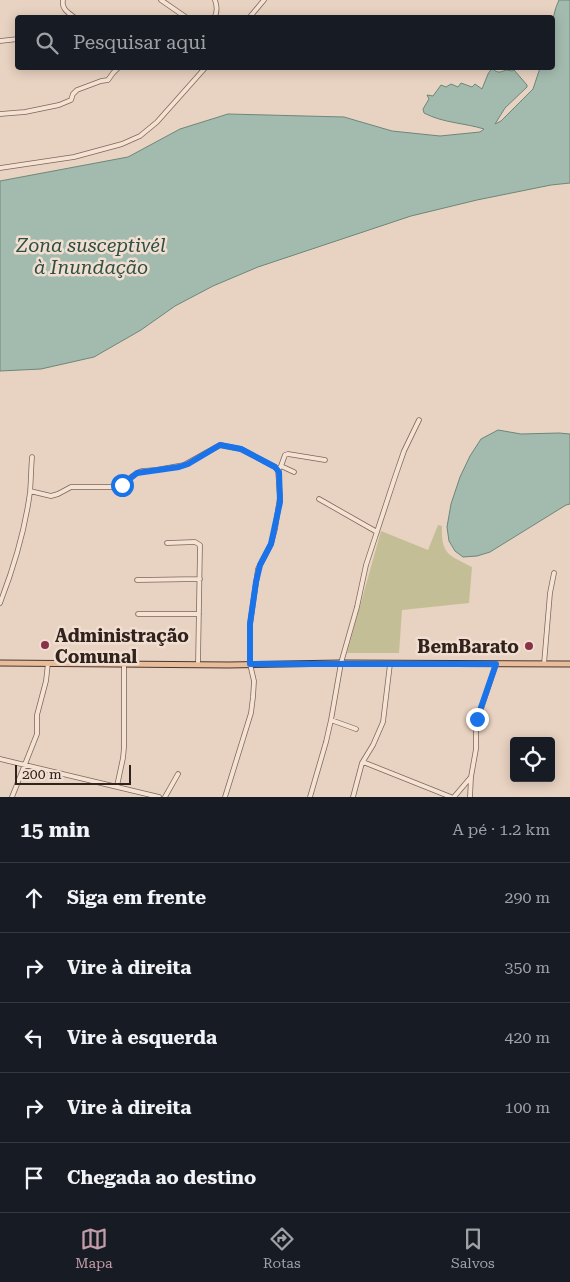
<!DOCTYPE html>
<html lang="pt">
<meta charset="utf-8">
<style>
body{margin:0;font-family:"Roboto Serif",serif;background:#242831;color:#f1f3f6}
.controls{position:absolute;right:15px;bottom:15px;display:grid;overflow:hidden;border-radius:5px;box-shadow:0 2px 12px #0003}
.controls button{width:45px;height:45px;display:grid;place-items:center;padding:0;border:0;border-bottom:1px solid #363941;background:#171b24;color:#f1f3f6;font:25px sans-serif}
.scale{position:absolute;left:15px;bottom:12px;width:116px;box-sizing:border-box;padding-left:5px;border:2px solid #31221d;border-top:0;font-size:14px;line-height:18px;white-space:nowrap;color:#31221d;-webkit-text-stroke:4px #f0ded0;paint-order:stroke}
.stop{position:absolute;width:15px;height:15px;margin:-11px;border:4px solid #1a73e8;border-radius:50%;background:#fff}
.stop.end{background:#1a73e8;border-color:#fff;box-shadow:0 1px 5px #0008}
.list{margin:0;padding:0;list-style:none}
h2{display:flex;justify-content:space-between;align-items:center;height:65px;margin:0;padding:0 20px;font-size:21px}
h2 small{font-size:16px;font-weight:400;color:#9ea1a6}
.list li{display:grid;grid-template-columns:32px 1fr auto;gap:15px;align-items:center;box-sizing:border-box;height:70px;padding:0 20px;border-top:1px solid #363941}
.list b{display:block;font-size:19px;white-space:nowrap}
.list em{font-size:16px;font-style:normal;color:#9ea1a6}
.icon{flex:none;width:28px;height:28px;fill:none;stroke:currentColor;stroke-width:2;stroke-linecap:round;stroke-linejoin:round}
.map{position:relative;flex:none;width:570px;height:797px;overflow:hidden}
.search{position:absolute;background:#171b24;box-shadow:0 2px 12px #0003;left:15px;right:15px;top:15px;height:55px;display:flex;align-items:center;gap:12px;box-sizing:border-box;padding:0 18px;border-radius:5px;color:#9ea1a6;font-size:19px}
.sheet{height:415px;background:#171b24}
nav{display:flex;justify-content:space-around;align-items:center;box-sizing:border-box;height:70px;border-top:1px solid #363941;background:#171b24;font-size:14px;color:#9ea1a6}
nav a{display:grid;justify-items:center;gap:2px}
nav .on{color:#c29ca8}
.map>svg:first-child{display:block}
.green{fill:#c4be96}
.water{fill:#a3bbae;stroke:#6c8779}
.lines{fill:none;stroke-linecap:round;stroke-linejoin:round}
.minor-casing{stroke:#7f655b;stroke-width:5.5}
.major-casing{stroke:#4d352f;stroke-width:7}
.minor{stroke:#f4e2d3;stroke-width:4}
.major{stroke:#e8bd9c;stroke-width:5}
.route{stroke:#1a73e8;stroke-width:6}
.poi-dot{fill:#883148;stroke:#f0ded0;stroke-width:2}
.labels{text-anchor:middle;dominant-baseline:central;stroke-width:5;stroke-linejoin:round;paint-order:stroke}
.poi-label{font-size:18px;font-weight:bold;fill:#31221d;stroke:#f0ded0;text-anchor:start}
.water-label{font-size:19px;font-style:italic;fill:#2e4f44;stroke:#f0ded0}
</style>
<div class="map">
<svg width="570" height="797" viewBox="0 0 570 797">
<rect width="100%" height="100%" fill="#e8d2c1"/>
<path class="green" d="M438,525L442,526C441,555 449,555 472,567L469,603L402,610L399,653H347L381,531L428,550Z"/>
<path class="water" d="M559,0H570V183L551,185L477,200L411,216L258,267L213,286L175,306L141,330L94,357L41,369L0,371V181L128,157L180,129L228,114L344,117L392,131L440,136L480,132L484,129C465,123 443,123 424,113L423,109L429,99L427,95L433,96L441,85L446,87L451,84L458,87L461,83L472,87L475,84L482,89L488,74L492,68C497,73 499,73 506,70L512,71L514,70L527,85V87L505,108L495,124L501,121L533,89L540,68H552C552,45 549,20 559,0Z
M498,430L521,434L559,433L570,434V504L566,505L490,552L477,556L463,557L455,551L449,541L447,527L451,504L460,477L470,456L481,439Z"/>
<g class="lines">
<g class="minor-casing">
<path id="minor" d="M63,0C61,9 69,13 75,18
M161,0L187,18
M214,18C218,12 217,6 215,0
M249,18L264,0
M0,41L18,39
M0,114L25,112L59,105L71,100L73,94L77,90L101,81L108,80L113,73L118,68
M0,168L74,157L122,144L140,136L157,122L205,68
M281,466L294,472
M278,470L281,466L285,455L288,454L325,460
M30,491L51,496L58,494L71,487H117C126,483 132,474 142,471L156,470L184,465L220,445L241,449L275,467L278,470L280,497L275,529L271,544L258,569L250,624V664L254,681L253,697L251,713L225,797
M319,499L377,532
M167,543L195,542L200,545L198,664
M137,580L200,579
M0,603C14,567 25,530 30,492C31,481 31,469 32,457
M138,614H199
M544,664L550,593L554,573
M331,720L356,729
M0,759L159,797
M363,762L451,797
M117,786L123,758L124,747V664
M12,797L37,734V715L46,681L48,663
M165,797L178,774
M310,797L326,742L331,720L341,663L357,607L366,565L395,477L404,451L419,420
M353,797L362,763L373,745L383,722L390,664
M454,797L471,777
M470,797L471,777L476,749V724L496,664"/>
</g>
<g class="major-casing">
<path id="major" d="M0,663L229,665L341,663L570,664"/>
</g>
<use href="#minor" class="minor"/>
<use href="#major" class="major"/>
</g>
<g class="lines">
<path class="route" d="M122,485L137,473L179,467L188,464L220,445L241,449L275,467L279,472L280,502L271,544L260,565L256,582L250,624V664H496L477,719"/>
</g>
<g class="poi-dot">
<circle cx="45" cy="645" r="5"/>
<circle cx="529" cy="646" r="5"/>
</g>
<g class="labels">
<g class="poi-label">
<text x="55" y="635">Administração<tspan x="55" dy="21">Comunal</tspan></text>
<text x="519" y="646" text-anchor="end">BemBarato</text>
</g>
<g class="water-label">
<text x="91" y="245">Zona susceptivél<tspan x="91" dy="22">à Inundação</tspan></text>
</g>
</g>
</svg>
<div class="controls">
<button><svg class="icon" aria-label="locate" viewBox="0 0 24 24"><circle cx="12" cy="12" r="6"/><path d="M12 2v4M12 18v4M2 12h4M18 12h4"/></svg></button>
</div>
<div class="scale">200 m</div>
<div class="stop" style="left:122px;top:485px"></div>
<div class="stop end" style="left:477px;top:719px"></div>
<div class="search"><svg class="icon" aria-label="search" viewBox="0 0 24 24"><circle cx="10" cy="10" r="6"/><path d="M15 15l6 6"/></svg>Pesquisar aqui</div>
</div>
<section class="sheet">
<h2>15 min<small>A pé · 1.2 km</small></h2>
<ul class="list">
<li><svg class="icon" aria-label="ahead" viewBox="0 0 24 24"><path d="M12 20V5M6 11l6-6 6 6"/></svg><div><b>Siga em frente</b></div><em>290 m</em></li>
<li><svg class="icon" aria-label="right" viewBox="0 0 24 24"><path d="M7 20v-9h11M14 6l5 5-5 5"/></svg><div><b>Vire à direita</b></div><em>350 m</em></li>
<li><svg class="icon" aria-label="left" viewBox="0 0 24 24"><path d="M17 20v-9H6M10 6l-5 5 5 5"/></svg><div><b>Vire à esquerda</b></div><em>420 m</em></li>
<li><svg class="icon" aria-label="right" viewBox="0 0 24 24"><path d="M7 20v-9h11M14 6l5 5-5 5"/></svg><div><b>Vire à direita</b></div><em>100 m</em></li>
<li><svg class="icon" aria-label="arrive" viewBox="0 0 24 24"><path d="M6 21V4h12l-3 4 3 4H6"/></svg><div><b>Chegada ao destino</b></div></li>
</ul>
</section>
<nav>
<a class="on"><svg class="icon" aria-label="map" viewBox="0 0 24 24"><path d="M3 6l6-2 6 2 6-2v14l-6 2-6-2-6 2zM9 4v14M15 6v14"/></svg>Mapa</a>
<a><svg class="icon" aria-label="directions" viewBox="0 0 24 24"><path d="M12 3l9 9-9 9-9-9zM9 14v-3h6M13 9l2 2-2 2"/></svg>Rotas</a>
<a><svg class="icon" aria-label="saved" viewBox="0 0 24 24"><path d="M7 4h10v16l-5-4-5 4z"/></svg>Salvos</a>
</nav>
